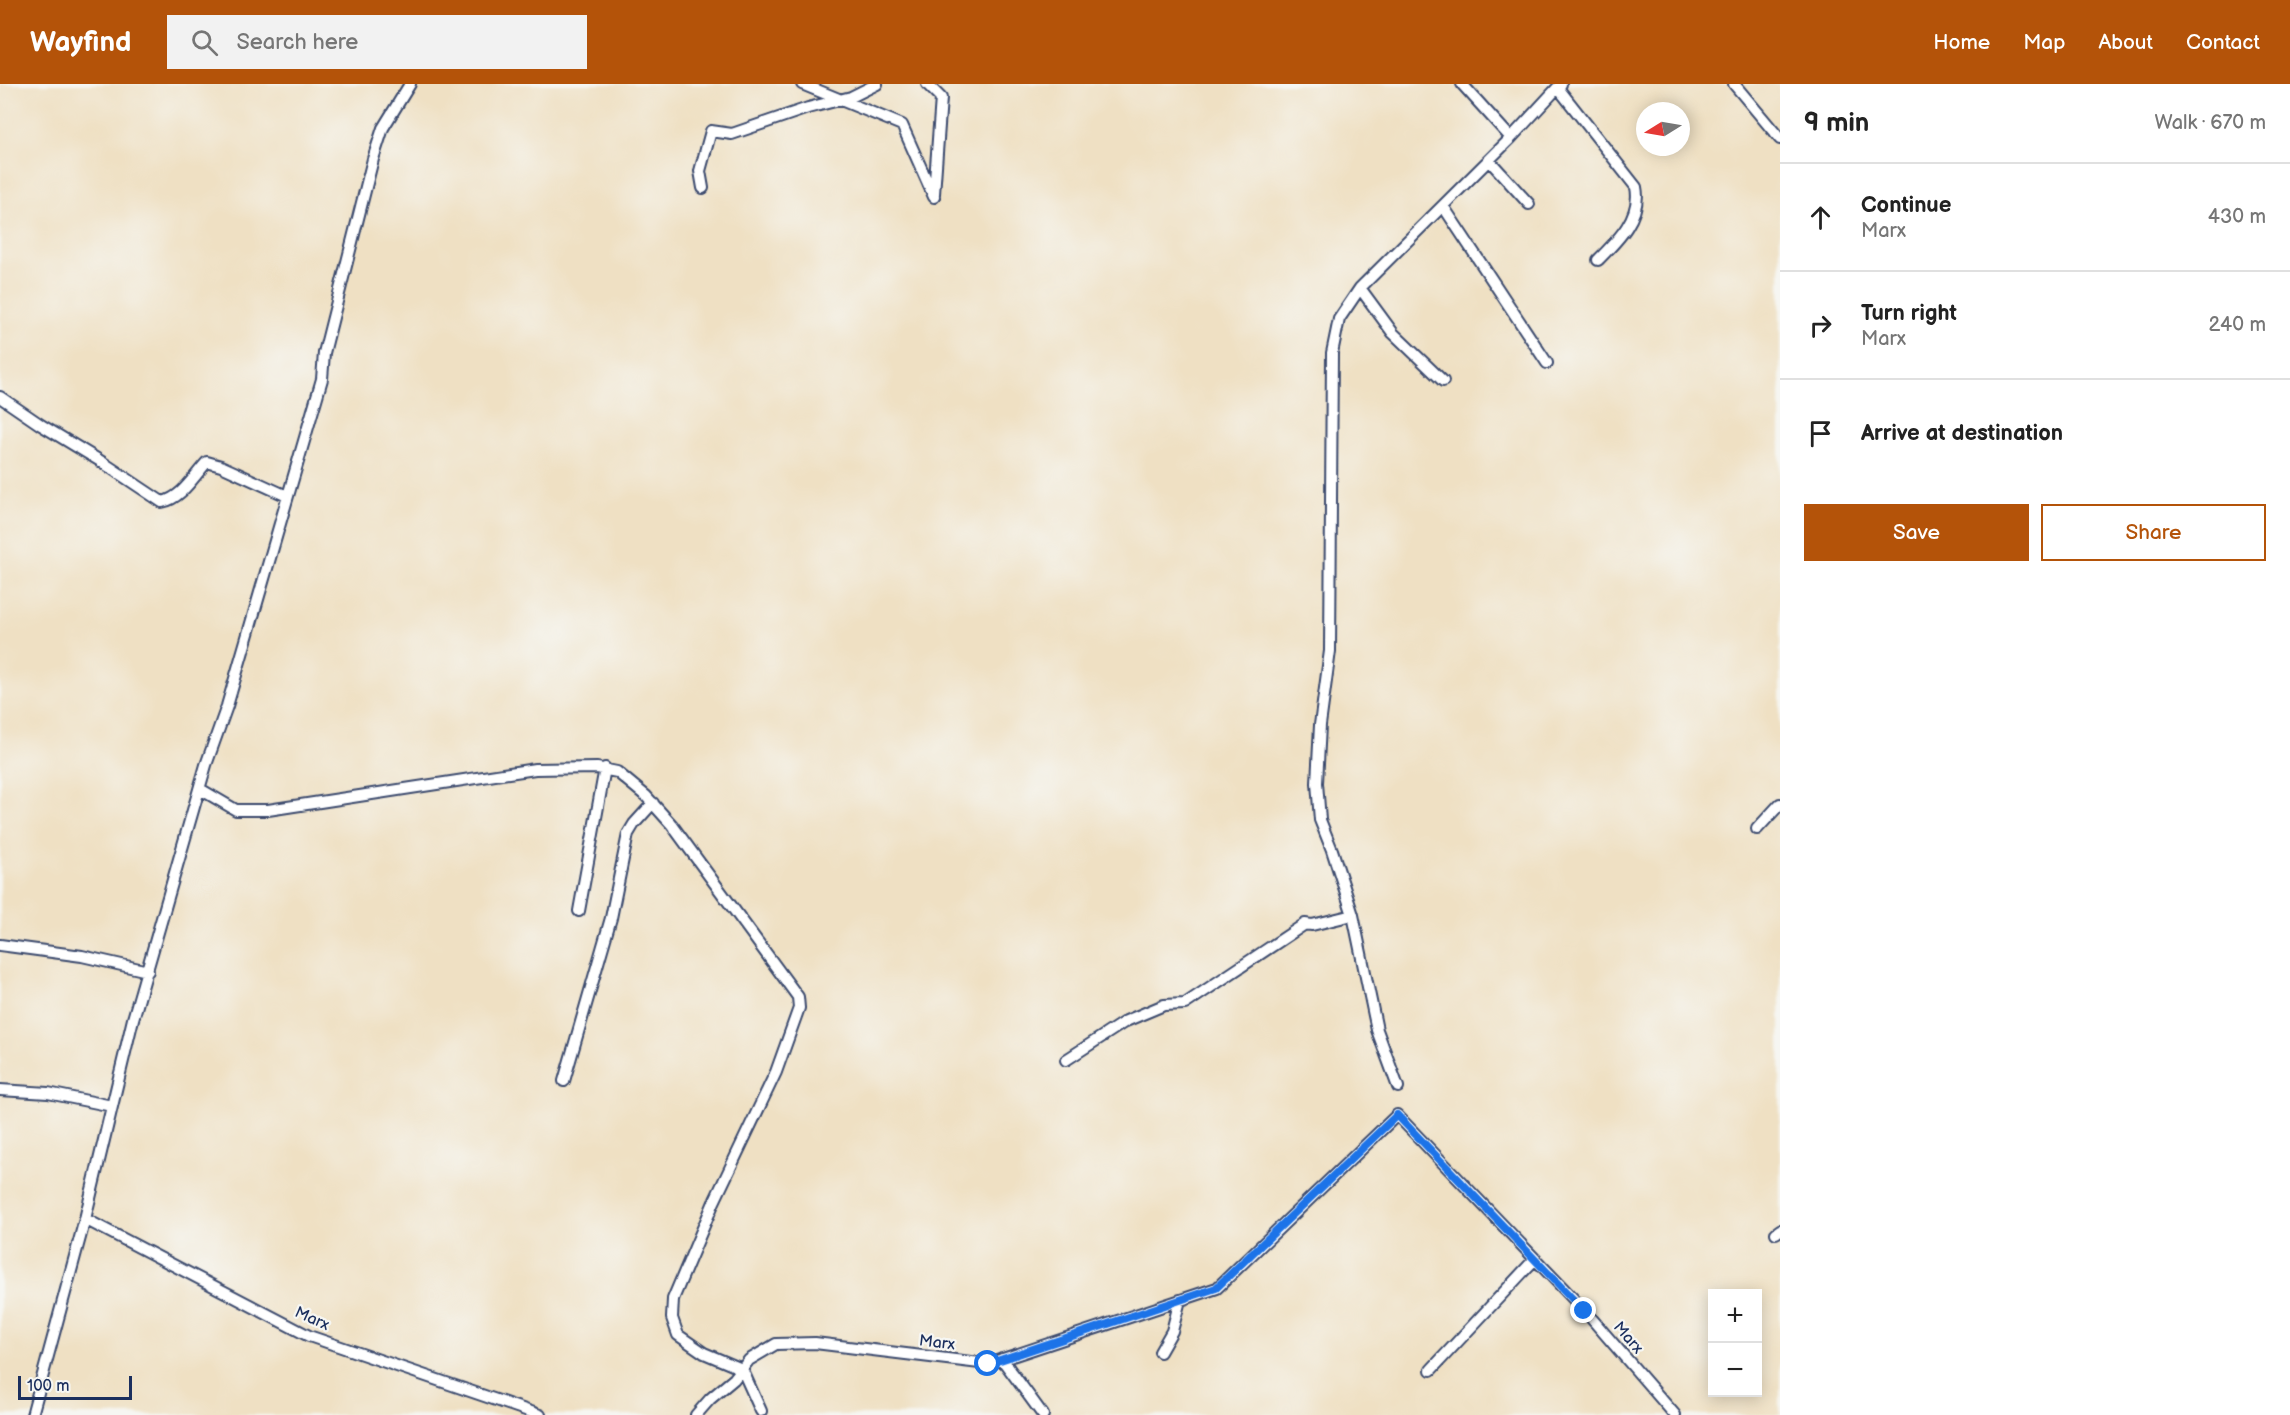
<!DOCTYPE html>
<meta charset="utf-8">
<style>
body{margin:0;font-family:"Balsamiq Sans",sans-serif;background:#f2f2f2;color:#222}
.controls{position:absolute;right:18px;bottom:18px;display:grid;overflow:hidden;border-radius:0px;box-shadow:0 3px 15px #0003}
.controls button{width:54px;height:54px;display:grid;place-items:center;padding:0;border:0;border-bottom:2px solid #e0e0e0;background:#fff;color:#222;font:30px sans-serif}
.compass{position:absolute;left:1636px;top:18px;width:54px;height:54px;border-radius:50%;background:#fff;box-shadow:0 3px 15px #0003;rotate:259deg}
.scale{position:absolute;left:18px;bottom:15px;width:114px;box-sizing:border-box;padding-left:6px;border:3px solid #1b2f5e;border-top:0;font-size:16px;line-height:21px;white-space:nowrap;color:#1b2f5e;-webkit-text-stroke:4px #f6f6f2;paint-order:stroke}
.stop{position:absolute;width:18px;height:18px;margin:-14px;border:4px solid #1a73e8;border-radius:50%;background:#fff}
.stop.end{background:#1a73e8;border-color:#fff;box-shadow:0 2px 6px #0008}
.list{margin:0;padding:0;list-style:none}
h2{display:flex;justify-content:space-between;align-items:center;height:78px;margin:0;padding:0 24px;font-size:26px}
h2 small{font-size:20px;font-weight:400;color:#767676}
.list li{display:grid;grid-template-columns:39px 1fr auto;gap:18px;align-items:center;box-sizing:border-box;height:108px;padding:0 24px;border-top:2px solid #e0e0e0}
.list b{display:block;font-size:22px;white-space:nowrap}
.list p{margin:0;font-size:20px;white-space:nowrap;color:#767676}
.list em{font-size:20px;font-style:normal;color:#767676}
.actions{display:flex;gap:12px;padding:18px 24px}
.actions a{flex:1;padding:14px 0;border:2px solid #b45309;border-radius:0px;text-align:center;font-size:21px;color:#b45309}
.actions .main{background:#b45309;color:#fff}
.icon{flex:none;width:33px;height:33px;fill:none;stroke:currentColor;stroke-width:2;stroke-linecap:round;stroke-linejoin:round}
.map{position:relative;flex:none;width:1780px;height:1331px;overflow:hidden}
header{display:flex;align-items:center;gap:36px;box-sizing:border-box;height:84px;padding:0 30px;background:#b45309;color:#fff}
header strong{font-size:28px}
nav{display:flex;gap:33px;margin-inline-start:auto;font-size:21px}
.search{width:420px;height:54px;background:#f2f2f2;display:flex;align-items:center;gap:15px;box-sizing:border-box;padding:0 21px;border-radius:0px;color:#767676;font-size:22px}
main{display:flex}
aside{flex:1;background:#fff}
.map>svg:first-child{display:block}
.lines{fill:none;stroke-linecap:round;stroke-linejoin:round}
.minor-casing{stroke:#3b4a6d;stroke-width:14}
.minor{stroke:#fff;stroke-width:10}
.route{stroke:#1a73e8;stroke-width:8}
.labels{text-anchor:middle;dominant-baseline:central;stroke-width:4.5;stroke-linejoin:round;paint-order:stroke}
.street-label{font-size:16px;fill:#1b2f5e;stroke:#f6f6f2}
</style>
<header>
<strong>Wayfind</strong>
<div class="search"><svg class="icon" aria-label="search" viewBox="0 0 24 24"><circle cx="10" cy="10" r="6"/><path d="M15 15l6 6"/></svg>Search here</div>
<nav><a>Home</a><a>Map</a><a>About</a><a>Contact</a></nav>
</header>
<main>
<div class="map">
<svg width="1780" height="1331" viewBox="0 0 1780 1331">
<rect width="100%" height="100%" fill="#f6f6f2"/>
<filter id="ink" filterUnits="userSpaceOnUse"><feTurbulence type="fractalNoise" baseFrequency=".0167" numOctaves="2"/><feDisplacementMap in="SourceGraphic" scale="12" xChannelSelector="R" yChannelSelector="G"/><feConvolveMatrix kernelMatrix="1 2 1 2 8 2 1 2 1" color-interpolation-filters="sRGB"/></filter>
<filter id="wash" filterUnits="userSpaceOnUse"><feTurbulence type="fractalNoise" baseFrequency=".008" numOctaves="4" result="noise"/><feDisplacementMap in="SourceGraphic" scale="24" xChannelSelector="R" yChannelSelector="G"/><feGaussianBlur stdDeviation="1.35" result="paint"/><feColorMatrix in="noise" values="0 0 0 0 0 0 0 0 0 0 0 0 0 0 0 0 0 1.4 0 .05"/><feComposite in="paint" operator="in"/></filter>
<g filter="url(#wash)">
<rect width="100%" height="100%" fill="#efe0c3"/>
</g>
<g filter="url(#ink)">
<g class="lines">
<g class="minor-casing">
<path id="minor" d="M802,0L902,41L934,113
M927,0L941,14L934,110
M1462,0L1511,54
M1734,0L1780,55
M1558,4L1636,103C1642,133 1617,157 1598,176
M1489,76L1529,120
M703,104L700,87L711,47L732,50L808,24L851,13L877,0
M1443,122L1547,279
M1360,204L1393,249L1443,297
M0,313L41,341L102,378L162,418C182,414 193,393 207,378L221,382L287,412
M200,705L236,726H268L535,685L597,684L617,688L646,712L672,741L798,913L799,924L776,988L714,1118L673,1215L672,1234L678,1251L704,1269L742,1285L761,1327
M1757,745L1780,720
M579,827L605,684
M0,861L82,872L148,887
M1066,976L1126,937L1164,921L1185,920L1305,840L1312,841L1353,831
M564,997L611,834L628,750L634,740L653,719
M1398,1003L1377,946L1353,831L1332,766L1320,736L1317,699L1320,641L1330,567L1332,269L1339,235L1360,204L1511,54L1561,0
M0,1006L48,1009L112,1022
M85,1135L309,1252L540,1331
M1776,1149L1780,1146
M1160,1268L1172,1247L1180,1216
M1002,1275L1043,1331
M1431,1286L1535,1175
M32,1331L85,1135L133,935L206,681L227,622L322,295L324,269L373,75L383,44L410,0
M696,1331L710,1315L734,1295L749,1276L776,1260L815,1259L988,1280L1217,1204L1397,1031L1585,1227L1675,1331"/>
</g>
<use href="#minor" class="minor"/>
</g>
</g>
<g class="lines" filter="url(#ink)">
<path class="route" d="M988,1280L1216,1204L1397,1031L1584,1227"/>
</g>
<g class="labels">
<g class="street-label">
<text transform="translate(312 1235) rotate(24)">Marx</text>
<text transform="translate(1628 1254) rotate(49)">Marx</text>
<text transform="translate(937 1259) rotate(7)">Marx</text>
</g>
</g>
</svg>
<div class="controls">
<button>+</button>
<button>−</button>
</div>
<svg class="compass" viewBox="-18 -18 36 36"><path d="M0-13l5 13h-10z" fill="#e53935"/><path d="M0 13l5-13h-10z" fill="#767676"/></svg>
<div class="scale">100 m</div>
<div class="stop" style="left:988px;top:1280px"></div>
<div class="stop end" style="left:1584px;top:1227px"></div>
</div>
<aside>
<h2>9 min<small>Walk · 670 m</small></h2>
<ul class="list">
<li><svg class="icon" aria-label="ahead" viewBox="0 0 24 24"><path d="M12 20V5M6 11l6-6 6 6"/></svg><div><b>Continue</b><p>Marx</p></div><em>430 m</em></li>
<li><svg class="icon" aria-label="right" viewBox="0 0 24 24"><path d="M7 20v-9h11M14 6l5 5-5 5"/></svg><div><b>Turn right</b><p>Marx</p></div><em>240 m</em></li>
<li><svg class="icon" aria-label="arrive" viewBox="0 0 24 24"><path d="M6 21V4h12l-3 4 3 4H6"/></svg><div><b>Arrive at destination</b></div></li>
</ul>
<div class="actions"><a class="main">Save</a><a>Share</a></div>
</aside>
</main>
